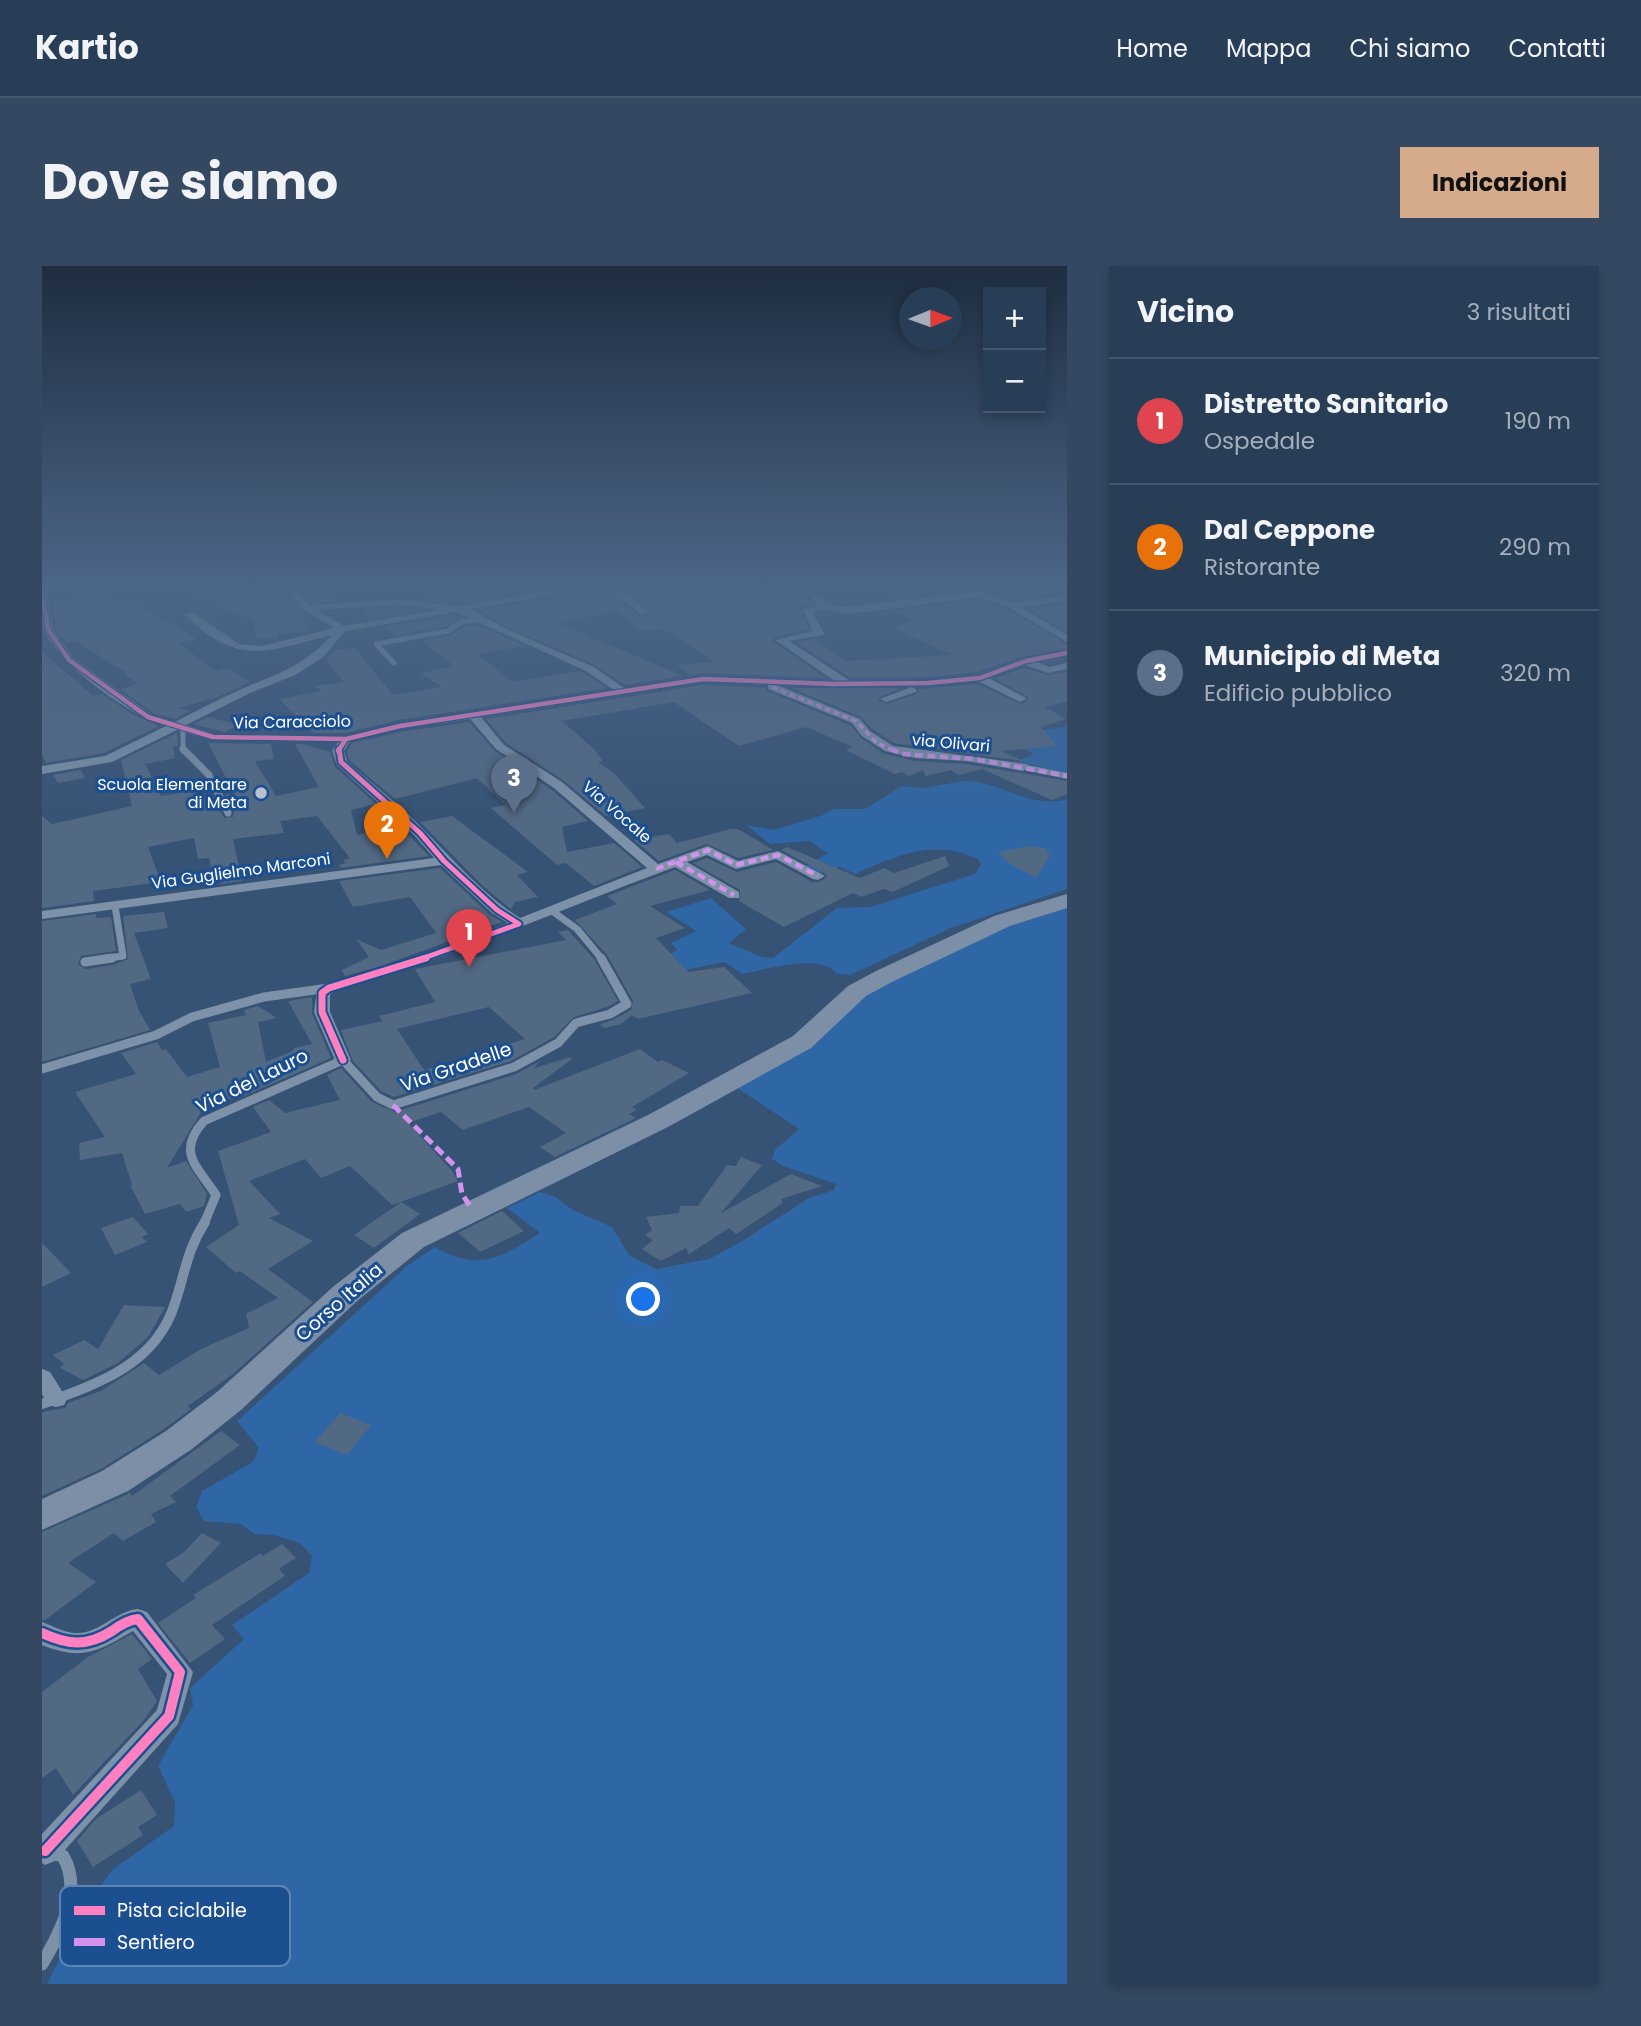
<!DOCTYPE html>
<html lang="it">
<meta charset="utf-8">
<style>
body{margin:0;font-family:Poppins,sans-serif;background:#344961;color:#f1f3f6}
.controls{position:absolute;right:21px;top:21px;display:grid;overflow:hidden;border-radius:0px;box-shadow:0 4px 10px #0003}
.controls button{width:63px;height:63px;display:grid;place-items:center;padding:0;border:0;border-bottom:2px solid #44576d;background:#283e57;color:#f1f3f6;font:35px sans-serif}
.compass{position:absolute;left:857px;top:21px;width:63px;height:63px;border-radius:50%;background:#283e57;box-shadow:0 4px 10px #0003;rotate:89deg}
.you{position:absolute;left:602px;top:1034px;width:24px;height:24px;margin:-18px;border:5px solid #fff;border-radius:50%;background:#1a73e8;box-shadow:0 0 0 10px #1a73e833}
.badge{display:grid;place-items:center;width:46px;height:46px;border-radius:50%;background:#d6ab8b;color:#fff;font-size:23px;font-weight:700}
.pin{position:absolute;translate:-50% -58px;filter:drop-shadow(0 2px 4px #0008)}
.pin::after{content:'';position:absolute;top:37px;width:24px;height:21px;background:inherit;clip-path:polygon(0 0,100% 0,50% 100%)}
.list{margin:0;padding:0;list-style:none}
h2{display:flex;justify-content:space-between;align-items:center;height:91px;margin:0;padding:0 28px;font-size:30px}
h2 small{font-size:23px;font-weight:400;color:#a5aeba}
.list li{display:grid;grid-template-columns:46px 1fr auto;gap:21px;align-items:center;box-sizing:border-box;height:126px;padding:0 28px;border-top:2px solid #44576d}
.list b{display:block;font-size:26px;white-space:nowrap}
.list p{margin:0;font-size:23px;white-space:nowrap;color:#a5aeba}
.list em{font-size:23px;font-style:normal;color:#a5aeba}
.map{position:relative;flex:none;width:1025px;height:1718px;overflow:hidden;border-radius:0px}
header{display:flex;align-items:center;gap:42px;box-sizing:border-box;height:98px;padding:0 35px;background:#283e57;border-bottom:2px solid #44576d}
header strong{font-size:33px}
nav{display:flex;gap:38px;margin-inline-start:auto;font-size:24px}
.intro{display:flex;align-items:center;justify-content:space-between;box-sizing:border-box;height:168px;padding:0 42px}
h1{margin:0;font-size:49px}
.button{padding:18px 32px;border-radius:0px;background:#d6ab8b;color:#111;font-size:24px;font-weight:700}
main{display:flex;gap:42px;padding:0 42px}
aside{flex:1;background:#283e57;border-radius:0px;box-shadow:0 4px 10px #0003}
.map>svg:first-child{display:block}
.green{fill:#2f66a5}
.building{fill:#526984;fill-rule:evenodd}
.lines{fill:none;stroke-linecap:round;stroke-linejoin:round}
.service-far4{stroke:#7d92a8;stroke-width:5}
.service-far3{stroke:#7d92a8;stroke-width:7}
.service-far2{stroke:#7d92a8;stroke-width:9}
.service-far1{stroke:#7d92a8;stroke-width:10}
.service{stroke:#7d92a8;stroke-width:13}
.pedestrian{fill:#7d92a8;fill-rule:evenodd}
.minor{fill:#7d92a8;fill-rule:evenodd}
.primary{fill:#7d8ea7;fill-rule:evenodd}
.quiet-far2{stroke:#d193ec;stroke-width:3.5;stroke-dasharray:6 3.5;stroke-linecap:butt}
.quiet-far1{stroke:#d193ec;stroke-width:4.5;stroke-dasharray:8 4.5;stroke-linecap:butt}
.quiet{stroke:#d193ec;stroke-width:5;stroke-dasharray:10 5;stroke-linecap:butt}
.cycleway-far3-casing{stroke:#1b4f8f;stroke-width:7}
.cycleway-far2-casing{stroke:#1b4f8f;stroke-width:9}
.cycleway-far1-casing{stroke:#1b4f8f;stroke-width:11}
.cycleway-casing{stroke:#1b4f8f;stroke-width:15}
.cycleway-far3{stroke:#ff80c0;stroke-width:4.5}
.cycleway-far2{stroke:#ff80c0;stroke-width:5}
.cycleway-far1{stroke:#ff80c0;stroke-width:7}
.cycleway{stroke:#ff80c0;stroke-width:10}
.poi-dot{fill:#b9c2ce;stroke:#1b4f8f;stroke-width:2.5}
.labels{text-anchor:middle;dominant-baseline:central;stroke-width:6;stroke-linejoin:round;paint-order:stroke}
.far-street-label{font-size:16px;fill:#fff;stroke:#1b4f8f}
.far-poi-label{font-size:16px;fill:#fff;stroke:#1b4f8f;text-anchor:end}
.street-label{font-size:19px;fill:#fff;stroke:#1b4f8f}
.key{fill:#1b4f8f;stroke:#5f84b1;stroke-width:2}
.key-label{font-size:19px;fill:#fff}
</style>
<header>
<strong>Kartio</strong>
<nav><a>Home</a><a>Mappa</a><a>Chi siamo</a><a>Contatti</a></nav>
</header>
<div class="intro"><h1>Dove siamo</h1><a class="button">Indicazioni</a></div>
<main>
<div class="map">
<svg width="1025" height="1718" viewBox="0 0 1025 1718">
<rect width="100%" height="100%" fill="#365274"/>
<path class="green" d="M1025,460V507L975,495L992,488L948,462L996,465Z
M921,515C962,515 985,544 1025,533V623L909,662L808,709L795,708C779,686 723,704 700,708L683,696L643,704L612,699L635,684L629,677L654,665L624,646L669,632L704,663L687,677L720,691L731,692L795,642L828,641L933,608L939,598L936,593C891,572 855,590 813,608L798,601L777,608L764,600L786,587L767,575L728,578L704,559L732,564L781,549L792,543H823L860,520L881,522Z
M1025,637V1718H5L47,1635L70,1604L132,1560L133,1536L116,1500L151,1439L148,1422L202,1373L190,1359L267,1307L270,1290L258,1277L231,1269L212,1268L199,1258L162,1255L154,1241L160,1225L211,1196L217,1182L195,1155L365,1000L393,981C437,1006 459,992 498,967L465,942L498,926L512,930L531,944L570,961L588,990L614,1003L667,993L702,974L767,932L792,924L794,918L741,900L730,893L733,884L757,863L692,820L814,734L918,680Z"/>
<path class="building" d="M40,320H77L66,334L101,333L103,344L127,358L130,357L155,373L136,377L174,405L186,402L208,416L176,431L137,442L148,445L133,453L111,447L78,423L96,418L83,409L86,408L34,375L24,377L14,362L10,336L47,329Z
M196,320H239L265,349L261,350L267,365L236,368V372H214L212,355L149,327Z
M253,320H289L285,323L295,335L268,337Z
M432,320L444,326L477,320H520L415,338L373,333Z
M570,320H748L772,338L756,339L767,363L732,371L730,375L784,412L661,407L647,409L635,399L673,396L621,363L598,365L575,344L516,357L641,410L583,419L553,399L465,361L437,344L547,326L552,322L585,339L597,350L609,348L597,334Z
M831,320H922L918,325L858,332Z
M929,320H985V322L1025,320V326L970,333Z
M936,334L965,343L1025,379V382L979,391L935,406L886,411L809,412L754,376L773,373L802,395L912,389L849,361L874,355L853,345Z
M1025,338V366L987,343Z
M359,341L380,344L329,353L317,344Z
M414,349L418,351L404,360L353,369L341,361Z
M436,359L483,380L435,388L471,416L538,405L565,422L357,454L304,467H272L237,433L280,425L273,420L302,416L284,394L293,384L313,382L351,429L400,421L379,407L412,400L380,375L407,370L421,361Z
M0,386L51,430L60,428L90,448L117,460L62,487L4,497L0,489Z
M983,402L1005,409L1025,406V435L1003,441L1024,453L999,461L1015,480L959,485L981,495L852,477L830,463L819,451L749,422H859L836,432L837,435L845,438L875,428L877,423L935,418L979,438L985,435L986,431L953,412Z
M661,419L723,422L725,425L808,459L819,472L842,488L873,495L925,498L1025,515V528L1010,534L940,503L917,509L909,504L884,510L881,504L867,510L860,506L853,508L804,484L811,481L764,461L697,480L632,436L520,455L552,483L561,495L556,496L572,507L603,542L564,550L521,514L464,477L444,453Z
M167,451L196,459L182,466L151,458Z
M427,456L453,485L510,524L546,555L520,561L525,586L572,577L600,601L552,620L524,597L515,599L449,542L463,539L435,512L353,533L307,494L305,485L310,477L358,466Z
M135,467L136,480L131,481L133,492L103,498L119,530L154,524L158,533L171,531L182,552L191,551L192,545L184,529L192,527L166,477L229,478L232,493L213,495L234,530L277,521L253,478H261L288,486L293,501L334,538L309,544L315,569L358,560L387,590L290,603L299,601L297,599L304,597L301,594L308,592L275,550L238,555L242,567L191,573L200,615L178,618V609L171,610L167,592L156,593L152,572L106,581L119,616L51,625L52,635L0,642V550L10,558L90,540L79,494Z
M39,504L43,512L16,517L11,509Z
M410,550L486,606L475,609L496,631L473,636L469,643L441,620L378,556Z
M689,563H696L731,584L696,592L665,578L617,595L592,574L627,568L635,577Z
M987,580L1004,582L1008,590L994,612L968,598L956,586Z
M745,581L818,612L842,602L852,607L903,590L907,600L851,626L842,623L819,631L811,627L742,661L697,635L698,624L651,597L665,592L695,606L734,596L770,616H777L785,611L784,608L739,584Z
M398,602L448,649L460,656L339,700L303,710L300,704L327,691L314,673L339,684L394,667L368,631L311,641L297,615Z
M633,604L668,624L608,640L643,662L614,672L646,706L682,701L710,727L596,753L590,749L579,758L562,762L558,758L571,754L589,744L591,735L565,689L533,654L575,638L565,630Z
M122,646L126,662L92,667L109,713L88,718L97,745L108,764L0,796V655L54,648V652L69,651L74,685L39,690L36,698L44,703L71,699L86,693L81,650Z
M526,664L552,693L576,735L565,741L532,751L512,771L469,795L352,831L339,825L311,795L299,764L341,755L337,750L393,736L373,703L524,674L516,666ZM447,741L483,773L382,804L355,763Z
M270,731V747L289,792L202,830L164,838L125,902L144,895L165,928L162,940L144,946L138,938L103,948L88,919H90L80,887L38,894L37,877L63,871L33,826L94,808L79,787L115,776L120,784L124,783L145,811L178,801L166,757L204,749L202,744L216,740L235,752L216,756L224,796L251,785L252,782L270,778L246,735Z
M598,783L616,796L620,794L647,807L590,841L595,844L587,848L594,852L513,891L498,881L524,867L487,841L421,864L399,846L366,857L410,905L416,915L350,939L308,900L279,912L263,893L207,915L238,948L227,952L271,975L226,1003L271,1036L191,1108L146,1140L149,1143L122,1163L59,1203L0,1230V1146L23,1142L26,1137L59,1125L102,1097L117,1109L159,1083L207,1062L204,1048L236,1032L198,1005L194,1007L164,981L197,959L176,885L229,866L211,841L227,834L243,847L298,834L285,809L299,802L330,836L353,846L474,808L498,795L492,802L529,791L530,793L491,822L492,824Z
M699,891L720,899L679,947L749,908L780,920L739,933L741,937L694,968L687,962L647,988L644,982L619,995L600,983L611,974L603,969L610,964L604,951L637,947L638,940H656L685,899L694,900Z
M359,936L378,948L332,982L312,969Z
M460,945L482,965L438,986L416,967Z
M91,951L106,968L100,971L105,976L73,989L59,962Z
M0,977L29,1007L0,1021Z
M82,1039L123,1041L106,1071L76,1097L41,1114L18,1102L22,1098L11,1089L42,1074L56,1083Z
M298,1147L329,1159L305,1189L273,1176Z
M179,1165L198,1179L128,1230L134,1236L109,1248L114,1256L81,1275L72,1267L26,1297L54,1316L3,1354H0V1266L88,1227L90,1230Z
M160,1267L179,1277L141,1317L123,1298L141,1287Z
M240,1278L254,1292L237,1303L243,1310L170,1359L183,1373L148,1397L116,1357L154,1332L151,1329L219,1287L221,1290Z
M90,1368L110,1393L96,1403L115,1435L102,1454L31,1529L14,1502L0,1512V1426L46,1391Z
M99,1524L115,1549L96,1561L101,1569L51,1601L35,1575L54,1553Z"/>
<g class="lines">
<path class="service-far4" d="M265,342L359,336L414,343
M352,397L334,378L406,365L419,356L438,353
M141,463V485"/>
<path class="service-far3" d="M141,483L167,509L186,547
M510,645L535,663L560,693
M59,693L81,690L73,640"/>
<path class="service-far2" d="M43,696L70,692
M0,803L114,769L150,751L222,731L287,722
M162,958L174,929C155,900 134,886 162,855L301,794L335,831L351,839L472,801L516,777L534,757L568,748L585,738L559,692"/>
<path class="service-far1" d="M0,1138C55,1118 114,1099 133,1037C143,1007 145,984 163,956"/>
<path class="service" d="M0,1585L21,1590C41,1625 19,1666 0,1698"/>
<path class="pedestrian" d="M981,498L1025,507V513L978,503V499Z"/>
<path class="minor" d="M241,320H250L268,340L302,360L533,320H551L547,323L429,343L464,363L552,401L582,422L661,410L793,415L733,374L771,365L761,344L776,339L770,331L750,320C772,320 780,337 800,341L924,327L920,324L925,321L970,336L1025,329V335L979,341L1025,369V376L966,341L936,331L825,346L800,347L782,343L771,346L782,367L781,369L747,375L808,415L886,414L936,409L980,393L1025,384V390L995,396L1007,401L1025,397V403L1006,407L983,399L947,412L982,431L984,433L978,436L936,415L886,420L735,419L818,453L828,465L851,480L985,498L987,501L981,505L925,495L873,492L843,485L820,470L810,457L726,423V419L661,416L439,451L462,479L520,516L616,598L666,580L696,595L736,585L783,610L776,614L771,613L734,593L694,603L665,589L645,596L697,626V632H687L633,601C519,643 409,693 292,725L288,729V746L309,794L301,799L293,794L272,746L275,724L282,719L340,703L466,657L450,647L399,599L0,653V645L392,592L373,570L295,499L290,485L296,476L171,474L135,464L70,496L0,508V500L63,490L124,460C86,449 19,400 2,364C0,353 0,334 0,321L5,324L11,363L31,392L110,449L133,456C156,444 179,432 202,422C238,407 263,399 290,369C224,385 197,402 142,348L150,346L197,378L220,380L292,362L262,344ZM414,346L544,405L572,424L358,457L304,470L172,468L144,459L208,427L253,409L280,392L303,365ZM428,453L454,483L512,522L605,602L478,652C441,629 413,595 382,564C358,539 330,518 305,495L302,485L308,475L358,463Z
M553,320C573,319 594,332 607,346L599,348L586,337Z
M870,421L875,424L874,426L844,436L838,433Z
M0,1103L8,1106L25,1133L22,1139L14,1141L6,1139L0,1128Z
M96,1343L105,1346L151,1406L136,1458L13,1595L3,1599L0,1597V1568L115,1444L125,1408L91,1365C55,1386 40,1395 0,1379V1356C11,1360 21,1366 33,1367C56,1369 73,1345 96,1343Z"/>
<path class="primary" d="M1025,628V642L968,660L852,715L824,730L769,782L626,861L382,981L314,1036L199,1144L150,1183L86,1225L0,1264V1233L60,1205L124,1165L175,1126L292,1020L360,967L606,849L751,770L806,720L834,705L952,650Z"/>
<path class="quiet-far2" d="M851,320L867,328
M887,320H905
M730,421L814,455L835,477L853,485"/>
<path class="quiet-far1" d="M849,483L860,488L933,493L1025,510
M634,596L692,629
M614,603L666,584L694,599L736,589L776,610"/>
<path class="quiet" d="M351,839L416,903L420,928L430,943"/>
<g class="cycleway-far3-casing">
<path id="cycleway-far3" d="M0,324L6,363L27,394L106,451L171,471L304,473L358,460L661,413L791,418L886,417L938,412L984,395L1025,387
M296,485L304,473"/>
</g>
<g class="cycleway-far2-casing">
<path id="cycleway-far2" d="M297,483L299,496L378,567L402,595L455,644L477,658L379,693"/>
</g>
<g class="cycleway-far1-casing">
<path id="cycleway-far1" d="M301,794L280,746V727L287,722L384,692"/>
</g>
<g class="cycleway-casing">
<path id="cycleway" d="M0,1367C26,1379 45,1381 70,1365C78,1359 86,1354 96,1353L138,1406L127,1450L3,1585"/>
</g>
<use href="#cycleway-far3" class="cycleway-far3"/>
<use href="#cycleway-far2" class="cycleway-far2"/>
<use href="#cycleway-far1" class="cycleway-far1"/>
<use href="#cycleway" class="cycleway"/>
</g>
<linearGradient id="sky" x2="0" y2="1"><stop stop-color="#1e2d40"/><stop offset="0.57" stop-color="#4c6688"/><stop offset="1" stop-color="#4c6688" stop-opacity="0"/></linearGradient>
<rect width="1025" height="560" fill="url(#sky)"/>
<circle class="poi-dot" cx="219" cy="527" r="7"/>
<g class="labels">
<g class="far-street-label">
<text transform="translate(250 456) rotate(-1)">Via Caracciolo</text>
<text transform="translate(909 477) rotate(5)">via Olivari</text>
<text transform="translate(575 546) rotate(41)">Via Vocale</text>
<text transform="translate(199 605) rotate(-8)">Via Guglielmo Marconi</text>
</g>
<g class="far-poi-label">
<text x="205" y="518">Scuola Elementare<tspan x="205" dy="18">di Meta</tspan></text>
</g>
<g class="street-label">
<text transform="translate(414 801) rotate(-19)">Via Gradelle</text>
<text transform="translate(210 815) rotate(-26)">Via del Lauro</text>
<text transform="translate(297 1036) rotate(-41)">Corso Italia</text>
</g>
</g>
<rect x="18" y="1620" width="230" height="80" rx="10" class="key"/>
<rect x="32" y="1640" width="31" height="9" fill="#ff80c0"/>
<rect x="32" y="1672" width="31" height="8" fill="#d193ec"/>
<g class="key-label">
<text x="75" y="1651">Pista ciclabile</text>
<text x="75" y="1683">Sentiero</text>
</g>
</svg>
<div class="controls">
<button>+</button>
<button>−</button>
</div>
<svg class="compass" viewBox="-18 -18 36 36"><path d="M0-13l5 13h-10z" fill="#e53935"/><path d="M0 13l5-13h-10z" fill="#a5aeba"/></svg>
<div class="you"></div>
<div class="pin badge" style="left:427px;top:701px;background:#e0444e">1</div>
<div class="pin badge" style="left:345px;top:593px;background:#e8710a">2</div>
<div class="pin badge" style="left:472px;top:547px;background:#5c6f8a">3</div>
</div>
<aside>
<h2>Vicino<small>3 risultati</small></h2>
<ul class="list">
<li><span class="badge" style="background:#e0444e">1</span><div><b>Distretto Sanitario</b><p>Ospedale</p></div><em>190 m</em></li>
<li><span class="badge" style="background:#e8710a">2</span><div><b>Dal Ceppone</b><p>Ristorante</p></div><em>290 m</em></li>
<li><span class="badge" style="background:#5c6f8a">3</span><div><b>Municipio di Meta</b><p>Edificio pubblico</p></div><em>320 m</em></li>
</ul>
</aside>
</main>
